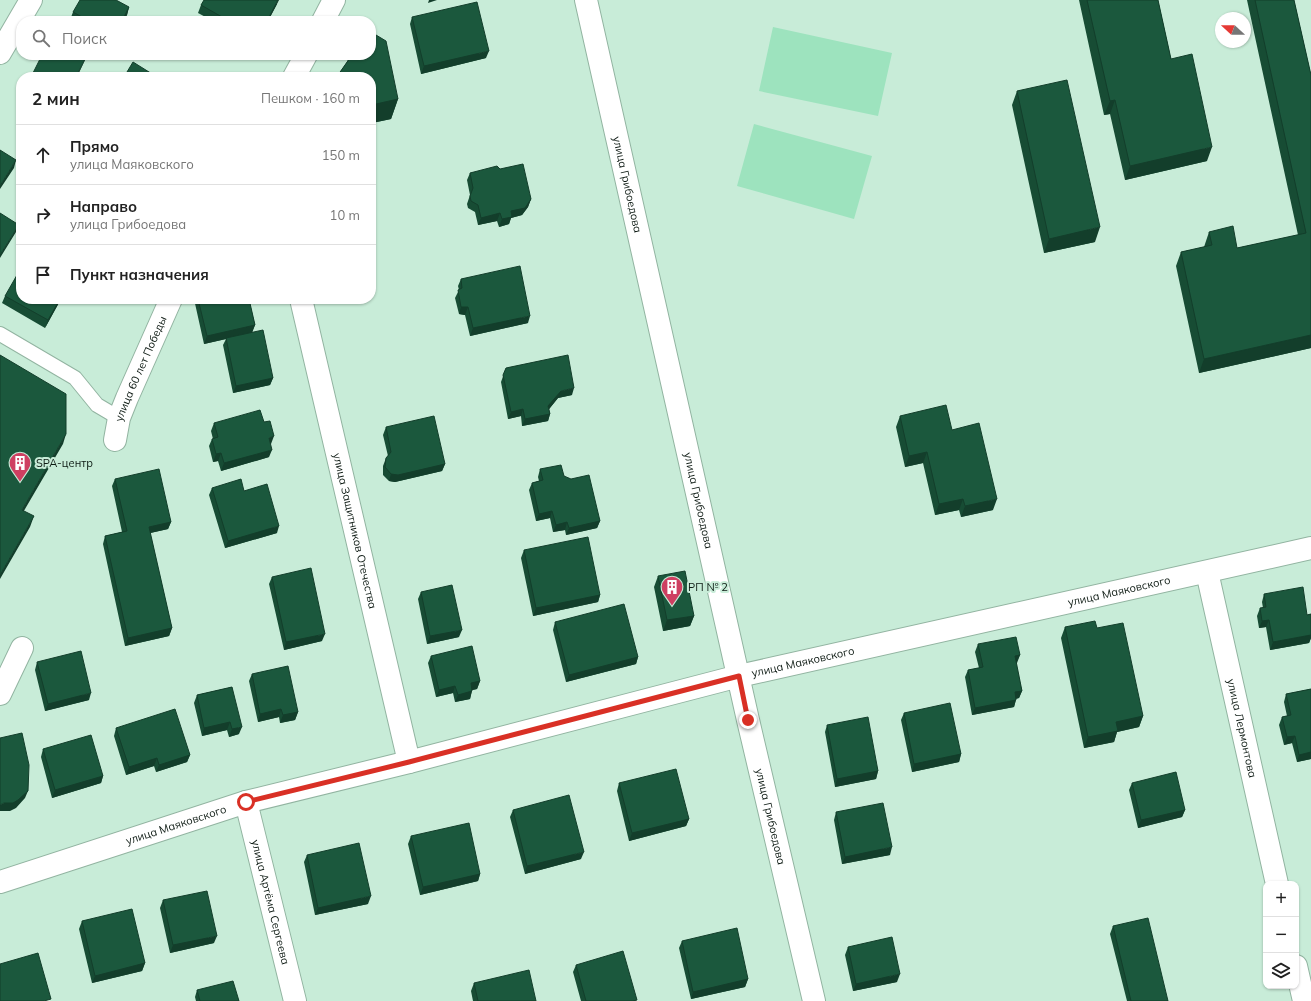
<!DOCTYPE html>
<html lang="ru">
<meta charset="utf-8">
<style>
body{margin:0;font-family:Mulish,sans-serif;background:#f2f2f2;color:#222}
.controls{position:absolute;right:12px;bottom:12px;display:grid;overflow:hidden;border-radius:8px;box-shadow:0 1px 3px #0004}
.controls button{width:36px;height:36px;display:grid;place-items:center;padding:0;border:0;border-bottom:1px solid #e0e0e0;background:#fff;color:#222;font:20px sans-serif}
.compass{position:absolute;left:1215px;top:12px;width:36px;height:36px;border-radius:50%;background:#fff;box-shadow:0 1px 3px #0004;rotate:291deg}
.stop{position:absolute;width:12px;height:12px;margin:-9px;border:3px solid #d93025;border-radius:50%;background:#fff}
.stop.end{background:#d93025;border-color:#fff;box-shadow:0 1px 4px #0008}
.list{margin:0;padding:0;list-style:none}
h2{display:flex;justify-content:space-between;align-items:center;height:52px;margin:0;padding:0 16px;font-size:17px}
h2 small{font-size:13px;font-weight:400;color:#767676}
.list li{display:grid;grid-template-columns:26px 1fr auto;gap:12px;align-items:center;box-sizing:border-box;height:60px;padding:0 16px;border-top:1px solid #e0e0e0}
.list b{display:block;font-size:15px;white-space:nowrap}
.list p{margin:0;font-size:13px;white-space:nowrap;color:#767676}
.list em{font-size:13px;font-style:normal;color:#767676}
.icon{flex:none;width:22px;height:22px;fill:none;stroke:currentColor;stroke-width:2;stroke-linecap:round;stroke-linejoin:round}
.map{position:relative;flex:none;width:1311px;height:1001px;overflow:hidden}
.search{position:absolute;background:#fff;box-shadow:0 1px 3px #0004;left:16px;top:16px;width:360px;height:44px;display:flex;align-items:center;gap:10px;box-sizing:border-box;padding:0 14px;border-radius:16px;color:#767676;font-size:15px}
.panel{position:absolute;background:#fff;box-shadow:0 1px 3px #0004;left:16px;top:72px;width:360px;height:232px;border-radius:16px}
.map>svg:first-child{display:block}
.green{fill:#9de3be}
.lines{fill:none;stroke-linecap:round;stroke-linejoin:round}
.service-casing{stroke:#92b4a1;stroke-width:16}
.minor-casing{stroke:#92b4a1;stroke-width:24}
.service{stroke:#fff;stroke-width:14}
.minor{stroke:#fff;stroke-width:22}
.wall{fill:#174c34}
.shaded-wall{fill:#133e2b}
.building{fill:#1b583d;stroke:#133e2b}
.route{stroke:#d93025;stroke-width:5}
.labels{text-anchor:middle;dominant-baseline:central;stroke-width:4;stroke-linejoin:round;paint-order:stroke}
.street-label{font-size:11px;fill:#0c1912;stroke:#c8ecd8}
.poi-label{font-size:11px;fill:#0c1912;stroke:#c8ecd8;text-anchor:start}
</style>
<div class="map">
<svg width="1311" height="1001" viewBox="0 0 1311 1001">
<rect width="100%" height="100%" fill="#c8ecd8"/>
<path class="green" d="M773,27L892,53L878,116L759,91Z
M754,124L872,156L854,219L737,186Z"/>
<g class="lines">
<g class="service-casing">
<path id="service" d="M0,334L75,378L97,405L119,418"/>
</g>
<g class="minor-casing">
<g id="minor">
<path id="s1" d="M586,0L748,720L814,1001"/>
<path d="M323,21L334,0"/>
<path d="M0,53L31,0"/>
<path d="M294,77L306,55"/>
<path id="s2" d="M301,299L409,762"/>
<path id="s3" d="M115,440L119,418L127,398L171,299"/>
<path id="s4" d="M1207,572L1277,884"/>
<path d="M0,694L22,648"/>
<path id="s5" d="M246,802L295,1001"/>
<path id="s6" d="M0,882L246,802L409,762L739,676L1311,548"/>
<path d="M1296,966L1304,1001"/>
</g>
</g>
<use href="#service" class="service"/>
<use href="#minor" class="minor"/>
</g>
<path class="wall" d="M1079,0H1158L1171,59L1207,161L1125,180L1110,114L1104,115Z
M1247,0H1294L1311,75V348L1199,373L1176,266L1181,252L1204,247L1209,232L1237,248L1298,235Z
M277,4L268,21H213L198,13L201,5Z
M129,7L127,15L123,21H72L70,20L73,12Z
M412,17L486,58L421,74L410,24Z
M350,55H371L398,99L391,119L372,123L371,125V77L338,75L347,62Z
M1017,91L1095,242L1044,253L1012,105Z
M500,169L531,199L528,207L522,215L511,218L509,224L499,227L497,221L478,225L475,212L468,208L467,204L470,195L467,180L470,173Z
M461,279L528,323L470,336L465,315L459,314L455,298L459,290L458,286Z
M5,296L61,299L45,328L2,303Z
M194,299H249L255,325L252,332L273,378L270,385L233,393L223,345L226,339L204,344Z
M506,368L572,395L558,398L549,409L550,414L548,421L522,426L521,416L508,419L501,382Z
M900,416L952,430L993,510L961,517L959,510L935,515L923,463L905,467L896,427Z
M264,422L271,444H270L269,457L221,471L218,461L213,462L209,446L212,439H213L211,431L214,423Z
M386,427L445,464L442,471L395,482L389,481L383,475V466L386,458L388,456L383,435Z
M540,469L564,476L600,521L597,528L566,535L565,530L553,532L550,518L536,521L529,490L532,483L539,481L538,477Z
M115,479L171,522L168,529L150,533L172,628L169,636L125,646L103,544L105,536L122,532L112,486Z
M212,488L244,491L277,533L225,548L209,495Z
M524,550L600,595L598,602L533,616L521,558Z
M658,576L694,616L690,626L663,631L654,587Z
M272,577L322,641L284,650L269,584Z
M421,592L459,637L427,644L418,599Z
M1264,594L1307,615L1311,614V638L1309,643L1270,650L1266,627L1259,628L1257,616L1260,608H1263L1262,602Z
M555,622L638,657L636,664L566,682L553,630Z
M1065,627L1097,628L1143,716L1139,727L1117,732L1114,742L1084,748L1061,638Z
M978,644L1020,655L1016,663L1022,691L1019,698L1016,699L1014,707L972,715L965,677L968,670L979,668L975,652Z
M431,656L480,681L477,689L472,690L470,699L455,702L453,693L436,697L428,663Z
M37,662L89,700L45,711L35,670Z
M252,674L298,712L295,720L280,723L279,717L258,722L249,681Z
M232,687L239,734L229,737L227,730L202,736L194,703L197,695Z
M1311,689V759L1297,762L1292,743L1284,745L1279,725L1282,717L1287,716L1284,702L1286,694Z
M904,713L961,754L959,762L912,772L901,720Z
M827,725L878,771L876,779L835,787L825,732Z
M116,728L190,755L187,762L156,772L154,766L126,775L114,736Z
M43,749L103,776L101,783L52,798L41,757Z
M619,783L689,819L686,826L629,841L617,791Z
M1132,783L1185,810L1182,817L1138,828L1129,790Z
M513,810L581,859L525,874L510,817Z
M836,812L890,855L842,864L834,820Z
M411,836L480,874L478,881L420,895L408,844Z
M307,855L368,904L315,915L304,862Z
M163,900L214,943L170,953L160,908Z
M82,921L145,963L142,971L92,983L79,929Z
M1113,926L1168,1001H1127L1110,934Z
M682,941L748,979L745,987L691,999L679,948Z
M848,947L897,982L853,991L845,955Z
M576,965L636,1001H581L573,972Z
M474,983L536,1001H473L471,991Z
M197,990L239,1001H196L195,997Z"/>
<path class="shaded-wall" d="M278,0H279L277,4L268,21H267Z
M429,0H437L428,3Z
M129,7L127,15L123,21H122Z
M489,51L486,58L421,74L424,66Z
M87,55L85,60L77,77H76Z
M398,99L391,119L372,123L371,125V109L376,104Z
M1115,100L1110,114L1104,115L1110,101Z
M1212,147L1207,161L1125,180L1130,166Z
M16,160L14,168L0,189V186Z
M531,199L528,207L522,215L511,218L509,224L499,227L502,219L511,211Z
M500,213L497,221L478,225L481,218Z
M19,225L16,232L0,258V255Z
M1100,227L1095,242L1044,253L1049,239Z
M60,299H61L45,328L48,320Z
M461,307H468L465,315L459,314Z
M530,316L528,323L470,336L473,328Z
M255,325L252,333L204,344L207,336Z
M1311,335V348L1199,373L1204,359Z
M273,378L270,385L233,393L236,386Z
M574,388L572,395L558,398L546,413L548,406L561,391Z
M523,409L521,416L508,419L511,412Z
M550,414L548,421L522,426L525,419Z
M66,434L63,444L18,521L22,510Z
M274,436L271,444L266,445L269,438Z
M272,450L269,457L221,471L224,463Z
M927,452L923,463L905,467L909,456Z
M221,453L218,461L213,462L216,454Z
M445,464L442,471L395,482L389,481L391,474Z
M963,499L959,510L935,515L939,504Z
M997,499L993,510L961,517L965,506Z
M552,511L550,518L536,521L539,514Z
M34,516L30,527L0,579V575Z
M600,521L597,528L566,535L569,528Z
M171,522L168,529L146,534L149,527Z
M567,522L565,530L553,532L556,525Z
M279,526L277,533L225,548L228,541Z
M600,595L598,602L533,616L536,608Z
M694,616L690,626L663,631L667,620Z
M1269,620L1266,627L1259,628L1262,621Z
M172,628L169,636L125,646L128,638Z
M462,630L459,637L427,644L430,636Z
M325,634L322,641L284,650L286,642Z
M1311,635V638L1309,643L1270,650L1273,642Z
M1020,655L1017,663L1012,664L1015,656Z
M638,657L636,664L566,682L569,675Z
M480,681L477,689L468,691L471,683Z
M455,686L453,693L436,697L439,690Z
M472,691L470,699L455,702L458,695Z
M1022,691L1019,698L1012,699L1015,692Z
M91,693L89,700L45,711L48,704Z
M1016,700L1014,707L972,715L975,708Z
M281,709L279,717L258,722L260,714Z
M298,712L295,720L280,723L283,715Z
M1143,716L1139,727L1117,732L1114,742L1084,748L1088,737L1116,722Z
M230,722L227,730L202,736L204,728Z
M242,727L239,734L229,737L232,729Z
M1295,736L1292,743L1284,745L1287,737Z
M1311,752V759L1297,762L1299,755Z
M961,754L959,762L912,772L914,764Z
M190,755L187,762L156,772L159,765Z
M157,758L154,766L126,775L129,767Z
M878,771L876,779L835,787L837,779Z
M103,776L101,783L52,798L55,790Z
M28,791L25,798L16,808L10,811H0V805Z
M1185,810L1182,817L1138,828L1141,820Z
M689,819L686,826L629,841L632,833Z
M892,847L890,855L842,864L845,857Z
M584,852L581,859L525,874L527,866Z
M480,874L478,881L420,895L423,887Z
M371,896L368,904L315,915L318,908Z
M217,936L214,943L170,953L173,945Z
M145,963L142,971L92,983L95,976Z
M900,974L897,982L853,991L856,984Z
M748,979L745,987L691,999L693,992Z"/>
<path class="building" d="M80,0H116L129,7L122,21H89L73,12Z
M204,0H278L267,21H229L201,5Z
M1087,0H1158L1171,59L1192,54L1212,147L1130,166L1115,100L1110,101Z
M1255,0H1294L1311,75V335L1204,359L1181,252L1212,245L1209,232L1233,226L1237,248L1306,233Z
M477,2L489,51L424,66L412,17Z
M371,32L386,41L398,99L376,104L377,108L371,109V77H334L338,75L352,55H371Z
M42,55H87L76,77H31Z
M133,62L157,77H124Z
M1067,80L1100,227L1049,239L1017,91Z
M0,150L16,160L0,186Z
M523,164L531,199L525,208L511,211L512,217L502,219L500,213L481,218L478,205L471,201L470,196L473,188L470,173L497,166L500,169Z
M0,213L19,225L0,255Z
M520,266L530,316L473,328L468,307H461L458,290L462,288L461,279Z
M21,268V299H60L48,320L5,296Z
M198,299H249L255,325L207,336Z
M263,330L273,378L236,386L226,338Z
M0,355L66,394V434L22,510L34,516L0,575Z
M568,355L574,388L561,391L548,406L550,414L525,419L523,409L511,412L503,375L506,368Z
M946,405L952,430L979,423L997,499L965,506L963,499L939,504L927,452L909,456L900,416Z
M260,410L264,422L270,421L274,436L269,438L272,450L224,463L221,453L216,454L212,439L218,437L214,423Z
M434,416L445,464L398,475L391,474L385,467L386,458L391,452L386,427Z
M561,465L564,476L571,479L589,475L600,521L569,528L567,522L556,525L552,511L539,514L532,483L543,480L540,469Z
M159,469L171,522L149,527L172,628L128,638L105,536L127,531L115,479Z
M241,479L244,491L267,484L279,526L228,541L212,488Z
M588,537L600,595L536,608L524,550Z
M311,568L325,634L286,642L272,577Z
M685,571L694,616L667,620L658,576Z
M452,585L462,630L430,636L421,592Z
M1303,587L1307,615L1311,614V635L1273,642L1269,620L1262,621L1260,608L1266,607L1264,594Z
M624,604L638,657L569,675L555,622Z
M1095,621L1097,628L1123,623L1143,716L1116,722L1118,731L1088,737L1065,627Z
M1016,637L1020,655L1015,656L1022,691L1015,692L1016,700L975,708L968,670L983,667L978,644Z
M472,646L480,681L471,683L472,691L458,695L455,686L439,690L431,656Z
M81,651L91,693L48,704L37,662Z
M288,666L298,712L283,715L281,709L260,714L252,674Z
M232,687L242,727L232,729L230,722L204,728L197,695Z
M1311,689V752L1299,755L1295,736L1287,737L1282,717L1291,715L1286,694Z
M950,703L961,754L914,764L904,713Z
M175,709L190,755L159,765L157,758L129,767L116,728Z
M868,717L878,771L837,779L827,725Z
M22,733L29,765L28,791L18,800L13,803H4L0,805V738Z
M91,735L103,776L55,790L43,749Z
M676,769L689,819L632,833L619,783Z
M1176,772L1185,810L1141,820L1132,783Z
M569,795L584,852L527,866L513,810Z
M883,803L892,847L845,857L836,812Z
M469,823L480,874L423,887L411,836Z
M359,843L371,896L318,908L307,855Z
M207,891L217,936L173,945L163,900Z
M132,909L145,963L95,976L82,921Z
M1148,918L1168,1001H1131L1113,926Z
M737,928L748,979L693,992L682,941Z
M892,937L900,974L856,984L848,947Z
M623,951L637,1000L633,1001H586L576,965Z
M38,953L51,999L44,1001H0V964Z
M529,970L536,1001H478L474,983Z
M233,981L239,1001H200L197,990Z"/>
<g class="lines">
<path class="route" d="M246,802L409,762L739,676L748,720"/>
</g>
<defs>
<g id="building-pin" transform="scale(1.15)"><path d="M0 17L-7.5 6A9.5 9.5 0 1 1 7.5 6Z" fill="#ce3f61" stroke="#c8ecd8"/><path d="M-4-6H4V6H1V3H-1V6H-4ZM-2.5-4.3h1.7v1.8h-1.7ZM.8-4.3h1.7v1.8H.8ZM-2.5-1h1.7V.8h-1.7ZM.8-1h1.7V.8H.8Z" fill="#fff"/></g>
</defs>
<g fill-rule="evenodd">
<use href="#building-pin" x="20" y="463"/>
<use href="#building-pin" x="672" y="587"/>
</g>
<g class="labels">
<g class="street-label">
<text stroke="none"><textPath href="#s1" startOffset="189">улица Грибоедова</textPath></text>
<text stroke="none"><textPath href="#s3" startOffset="76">улица 60 лет Победы</textPath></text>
<text stroke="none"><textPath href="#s1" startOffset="513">улица Грибоедова</textPath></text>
<text stroke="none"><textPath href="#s2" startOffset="238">улица Защитников Отечества</textPath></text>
<text stroke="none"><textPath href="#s6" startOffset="1157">улица Маяковского</textPath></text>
<text stroke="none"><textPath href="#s6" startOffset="833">улица Маяковского</textPath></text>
<text stroke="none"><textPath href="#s4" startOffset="160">улица Лермонтова</textPath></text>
<text stroke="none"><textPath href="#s1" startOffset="837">улица Грибоедова</textPath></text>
<text stroke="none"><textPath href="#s6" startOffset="185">улица Маяковского</textPath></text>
<text stroke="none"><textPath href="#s5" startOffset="103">улица Артёма Сергеева</textPath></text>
</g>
<g class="poi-label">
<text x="36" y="463">SPA-центр</text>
<text x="688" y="587">РП № 2</text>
</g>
</g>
</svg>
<div class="controls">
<button>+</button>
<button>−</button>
<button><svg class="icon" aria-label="layers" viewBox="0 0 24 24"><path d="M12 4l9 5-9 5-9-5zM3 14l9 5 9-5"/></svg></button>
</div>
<svg class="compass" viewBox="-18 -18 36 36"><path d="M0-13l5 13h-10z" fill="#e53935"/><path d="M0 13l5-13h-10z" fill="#767676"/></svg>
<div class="stop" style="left:246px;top:802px"></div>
<div class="stop end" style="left:748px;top:720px"></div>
<div class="search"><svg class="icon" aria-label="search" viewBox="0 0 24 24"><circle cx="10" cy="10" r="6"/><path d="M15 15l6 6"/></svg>Поиск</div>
<section class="panel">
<h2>2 мин<small>Пешком · 160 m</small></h2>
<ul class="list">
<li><svg class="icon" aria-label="ahead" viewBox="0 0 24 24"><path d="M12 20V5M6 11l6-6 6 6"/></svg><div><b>Прямо</b><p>улица Маяковского</p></div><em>150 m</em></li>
<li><svg class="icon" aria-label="right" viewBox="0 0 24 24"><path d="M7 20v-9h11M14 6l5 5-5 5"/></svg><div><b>Направо</b><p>улица Грибоедова</p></div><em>10 m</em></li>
<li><svg class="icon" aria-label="arrive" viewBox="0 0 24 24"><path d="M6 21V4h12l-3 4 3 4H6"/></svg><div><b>Пункт назначения</b></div></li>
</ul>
</section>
</div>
